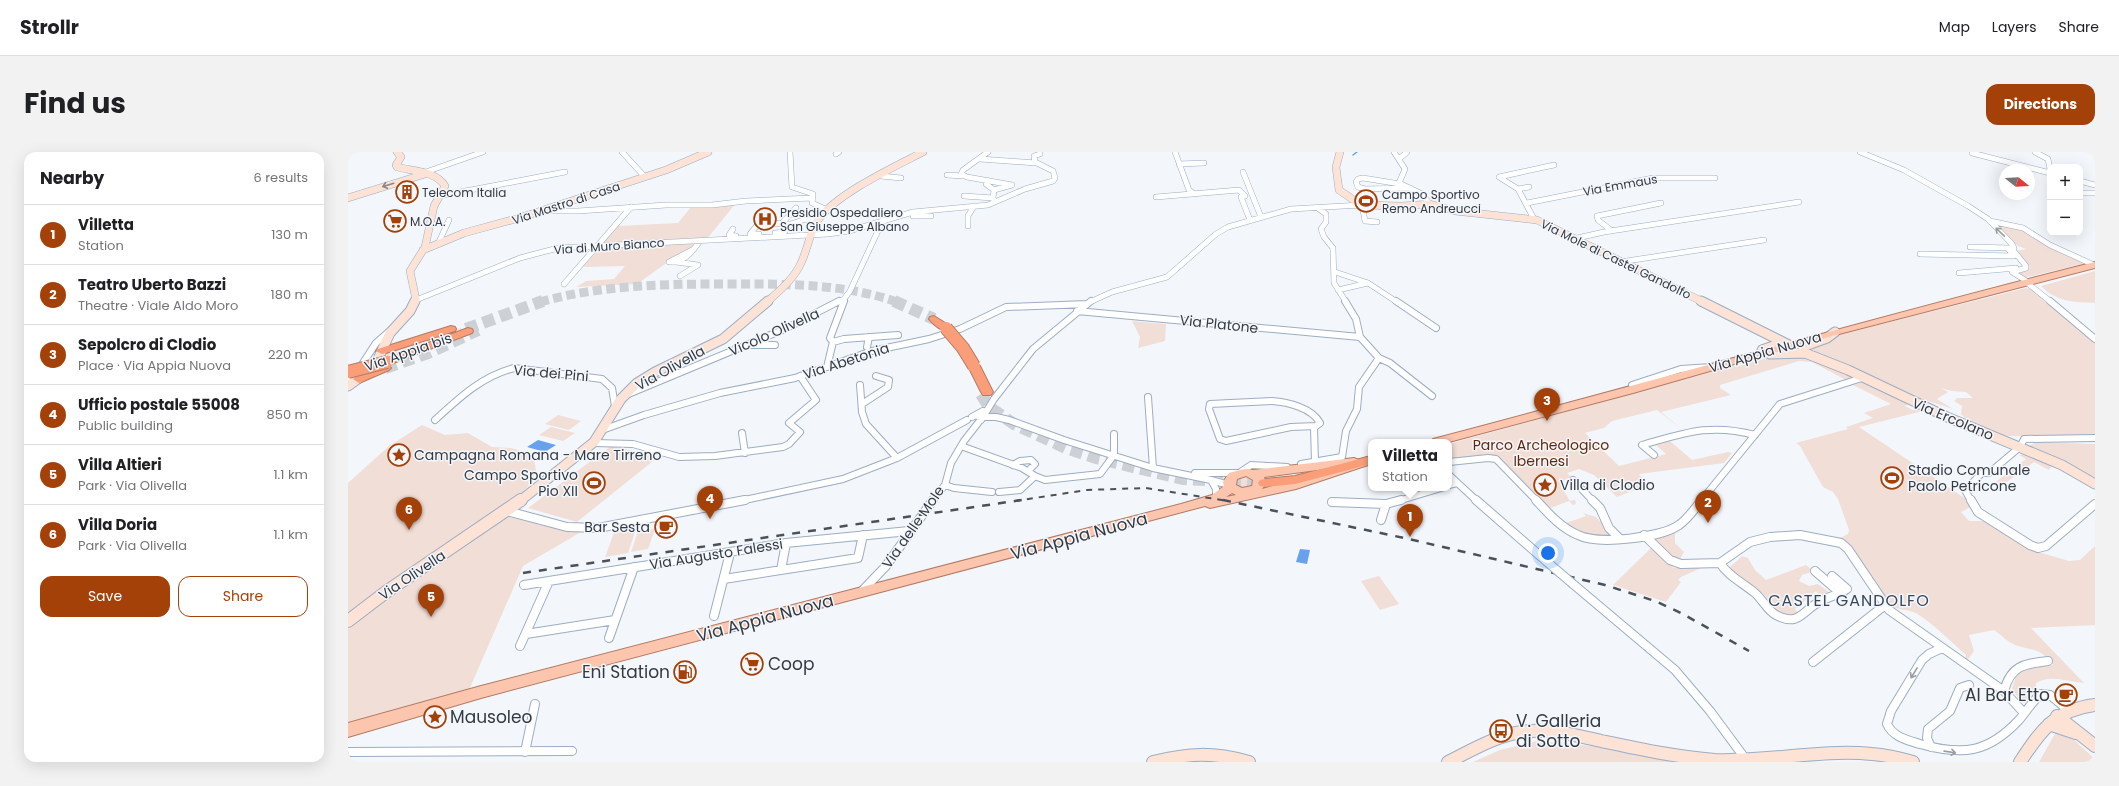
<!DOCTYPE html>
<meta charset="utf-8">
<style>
body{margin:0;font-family:Poppins,sans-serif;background:#f2f2f2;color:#202124}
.controls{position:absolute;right:12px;top:12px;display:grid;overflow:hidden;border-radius:8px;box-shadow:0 4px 16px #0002}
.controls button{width:36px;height:36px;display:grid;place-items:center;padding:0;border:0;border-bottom:1px solid #e0e0e0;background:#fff;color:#202124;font:20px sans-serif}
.compass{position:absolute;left:1651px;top:12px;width:36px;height:36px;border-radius:50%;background:#fff;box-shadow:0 4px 16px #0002;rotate:108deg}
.you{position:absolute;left:1200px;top:401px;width:14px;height:14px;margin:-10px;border:3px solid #fff;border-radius:50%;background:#1a73e8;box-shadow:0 0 0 6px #1a73e833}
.badge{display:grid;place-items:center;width:26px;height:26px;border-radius:50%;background:#a44109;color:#fff;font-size:13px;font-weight:700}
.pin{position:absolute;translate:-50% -33px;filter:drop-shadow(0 1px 2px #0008)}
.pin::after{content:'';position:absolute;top:21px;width:14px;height:12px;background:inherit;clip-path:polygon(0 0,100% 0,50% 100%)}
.popup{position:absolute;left:1020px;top:287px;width:84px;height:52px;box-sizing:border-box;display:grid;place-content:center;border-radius:8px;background:#fff;filter:drop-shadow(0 1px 3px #0005);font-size:13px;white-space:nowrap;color:#757577}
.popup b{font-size:15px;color:#202124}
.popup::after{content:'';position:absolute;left:50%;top:100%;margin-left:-8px;border:8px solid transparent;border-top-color:#fff}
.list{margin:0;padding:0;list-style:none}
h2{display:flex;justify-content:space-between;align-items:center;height:52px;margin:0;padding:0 16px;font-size:17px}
h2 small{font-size:13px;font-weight:400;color:#757577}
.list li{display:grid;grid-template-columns:26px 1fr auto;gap:12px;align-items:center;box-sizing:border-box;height:60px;padding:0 16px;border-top:1px solid #e0e0e0}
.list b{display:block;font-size:15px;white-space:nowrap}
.list p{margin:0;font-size:13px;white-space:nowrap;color:#757577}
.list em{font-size:13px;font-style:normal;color:#757577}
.actions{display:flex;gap:8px;padding:12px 16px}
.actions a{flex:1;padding:9px 0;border:1px solid #a44109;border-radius:12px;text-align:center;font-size:14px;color:#a44109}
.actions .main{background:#a44109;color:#fff}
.map{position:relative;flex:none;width:1747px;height:610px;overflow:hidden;border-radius:12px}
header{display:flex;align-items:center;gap:24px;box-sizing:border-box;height:56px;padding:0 20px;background:#fff;border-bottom:1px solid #e0e0e0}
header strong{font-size:19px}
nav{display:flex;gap:22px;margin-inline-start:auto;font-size:14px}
.intro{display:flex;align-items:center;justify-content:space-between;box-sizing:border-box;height:96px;padding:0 24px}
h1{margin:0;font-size:28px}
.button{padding:10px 18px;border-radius:12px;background:#a44109;color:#fff;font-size:14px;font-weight:700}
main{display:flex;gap:24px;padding:0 24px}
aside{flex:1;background:#fff;border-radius:12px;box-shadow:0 4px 16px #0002}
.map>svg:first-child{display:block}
.green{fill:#f1ded7}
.water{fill:#68a1ec}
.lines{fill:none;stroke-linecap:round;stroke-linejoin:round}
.stream{stroke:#68a1ec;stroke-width:1.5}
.highway-tunnel-far1{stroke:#cdd1d6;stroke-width:9;stroke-dasharray:9 4.5;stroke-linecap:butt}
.highway-tunnel{stroke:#cdd1d6;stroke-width:12;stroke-dasharray:12 6;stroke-linecap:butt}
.street-far2-casing{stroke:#9cadc4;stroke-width:6}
.street-far1-casing{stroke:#9cadc4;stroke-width:8}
.street-casing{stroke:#9cadc4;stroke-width:10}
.secondary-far2-casing{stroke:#9cadc4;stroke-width:8}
.secondary-far1-casing{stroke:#9cadc4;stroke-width:11}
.secondary-casing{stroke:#9cadc4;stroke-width:14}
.primary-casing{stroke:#b47b65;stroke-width:2}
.highway-casing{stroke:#b47b65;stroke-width:2}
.street-far2{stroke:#fff;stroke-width:5}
.street-far1{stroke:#fff;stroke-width:6}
.street{stroke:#fff;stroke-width:8}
.secondary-far2{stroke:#fde2d6;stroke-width:7}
.secondary-far1{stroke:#fde2d6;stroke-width:9}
.secondary{stroke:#fde2d6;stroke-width:12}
.primary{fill:#fbc5ae;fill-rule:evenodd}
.highway{fill:#f99e78;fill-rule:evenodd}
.rail-far1{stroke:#4a5159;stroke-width:2;stroke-dasharray:6 6;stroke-linecap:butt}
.rail{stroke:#4a5159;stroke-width:2.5;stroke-dasharray:8 8;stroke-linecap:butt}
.street-bridge-casing{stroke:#9cadc4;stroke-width:10;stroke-linecap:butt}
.highway-bridge-casing{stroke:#b47b65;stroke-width:14;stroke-linecap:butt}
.street-bridge{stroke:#fff;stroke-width:8}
.highway-bridge{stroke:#f99e78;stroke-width:12}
.oneway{stroke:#8e8685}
.oneway2{stroke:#999ca1}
.labels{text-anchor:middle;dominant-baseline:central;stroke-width:3;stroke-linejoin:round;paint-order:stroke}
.far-street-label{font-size:12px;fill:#333a43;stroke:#f3f7fb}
.far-poi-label{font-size:12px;fill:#333a43;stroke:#f3f7fb;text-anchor:start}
.street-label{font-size:14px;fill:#333a43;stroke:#f3f7fb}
.park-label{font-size:14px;fill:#63280c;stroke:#f3f7fb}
.poi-label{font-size:14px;fill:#333a43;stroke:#f3f7fb;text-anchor:start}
.quarter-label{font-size:16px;letter-spacing:1px;fill:#38475a;stroke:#f3f7fb}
.near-street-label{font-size:17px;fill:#333a43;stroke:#f3f7fb}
.near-poi-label{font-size:17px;fill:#333a43;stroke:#f3f7fb;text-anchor:start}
</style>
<header>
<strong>Strollr</strong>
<nav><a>Map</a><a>Layers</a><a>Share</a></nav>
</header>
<div class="intro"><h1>Find us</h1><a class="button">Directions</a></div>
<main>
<aside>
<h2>Nearby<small>6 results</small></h2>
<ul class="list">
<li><span class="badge">1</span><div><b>Villetta</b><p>Station</p></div><em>130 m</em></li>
<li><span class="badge">2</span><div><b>Teatro Uberto Bazzi</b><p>Theatre · Viale Aldo Moro</p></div><em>180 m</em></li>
<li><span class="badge">3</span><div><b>Sepolcro di Clodio</b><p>Place · Via Appia Nuova</p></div><em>220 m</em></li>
<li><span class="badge">4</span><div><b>Ufficio postale 55008</b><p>Public building</p></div><em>850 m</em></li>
<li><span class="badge">5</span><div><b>Villa Altieri</b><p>Park · Via Olivella</p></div><em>1.1 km</em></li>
<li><span class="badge">6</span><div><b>Villa Doria</b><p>Park · Via Olivella</p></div><em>1.1 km</em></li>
</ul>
<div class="actions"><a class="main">Save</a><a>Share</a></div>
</aside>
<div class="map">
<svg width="1747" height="610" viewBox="0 0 1747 610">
<rect width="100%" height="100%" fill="#f3f7fb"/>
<path class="green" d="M388,51L359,87L253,92L270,74L330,71L344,54Z
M1649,72L1672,76L1738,111L1676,126L1667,119L1682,116L1668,99L1678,97L1670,94L1649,75Z
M348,90L345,96L320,110L289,132L228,135L238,129L266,127L277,114L235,115L252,96Z
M1747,119V151C1725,150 1709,150 1693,134Z
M1678,136L1687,138L1747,189V283L1730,285L1659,284L1620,269L1613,262L1614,254L1606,249L1609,246H1625L1618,240L1604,239L1593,236L1600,240L1589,247L1605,257L1580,249L1574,251L1471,203L1463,196L1490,183Z
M784,169L818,172L817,189L790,196L792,185Z
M113,176L114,177L64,197L32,207L36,201Z
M1452,204L1504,224L1498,228L1464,210L1451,209L1372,233V236L1383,243L1313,260L1336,279L1309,258L1264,269L1256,276L1237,281L1271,314L1318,302L1308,293L1322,289L1344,308L1380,300L1384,301L1376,311L1291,322L1297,329L1296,334L1269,345L1246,323L1231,317L1219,321L1223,325L1216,328L1214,336L1222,349L1227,348L1228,352L1225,353L1221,349L1202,356L1150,305L1140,302L1101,307V292L1382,214H1391L1417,206Z
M1512,231H1517L1563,251L1557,254L1565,258L1573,256L1579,258L1511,275L1618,347L1623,355L1613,360L1621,369H1637L1687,399L1721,409L1732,408L1747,394V473L1683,476L1736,531C1720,530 1702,522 1688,531V537L1678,551L1672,550L1664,536L1669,521L1678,517L1705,513C1693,497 1688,499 1670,494C1662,492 1653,483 1646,478L1621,483L1626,499L1619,509L1617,507L1618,503C1602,489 1586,472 1568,461C1561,458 1548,457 1545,455L1522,425L1506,397L1490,387L1500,382L1501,378L1490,347L1485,340L1475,335L1452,294L1448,291L1500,277L1498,275L1525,266L1516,261L1543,252L1505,233Z
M210,263L233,269L221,278L197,272Z
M74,273L97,283L120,281L144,295L163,296L177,300L186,308L188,318L183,331L172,344L72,413L34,435L0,462V331L41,294Z
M203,275L227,281L215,289L191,283Z
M1689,290L1747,292V329L1678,295Z
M263,294L310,305L229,370L180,356Z
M1678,302L1705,312L1701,318L1686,310L1652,335L1645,332L1678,307L1671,303Z
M897,324L906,328L904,335L895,337L888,333L887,327Z
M1235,361L1248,365L1267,385L1235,383L1218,371L1238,364Z
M161,365L233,380L175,414L121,538L0,572V477L24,455L154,367Z
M289,374L280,401L257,405L267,378Z
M307,377L300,397L283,400L290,379Z
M1327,381V391L1336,400L1332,407L1328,408L1308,391V387Z
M1303,396L1326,416H1353L1333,425L1330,428L1333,430L1318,450L1265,433Z
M1394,404L1400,406L1407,418L1418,428L1458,413L1466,419L1454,423L1451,429L1461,434L1470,432L1481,440L1472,444L1468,439L1447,457L1451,462C1446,464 1440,464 1435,462C1424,459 1422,447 1413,440C1404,433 1386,427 1382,415Z
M1031,424L1051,452L1032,458L1013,429Z
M1708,580L1726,588L1747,607V610H1691Z
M1189,589L1254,595L1332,610H1125L1152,598Z"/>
<path class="water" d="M190,288L208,293L197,300L179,295Z
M952,397L962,398L959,412L948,410Z"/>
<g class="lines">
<path class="stream" d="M1005,3L1009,0"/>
<path class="highway-tunnel-far1" d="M192,150C253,133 315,132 378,132C436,132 494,131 549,150"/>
<path class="highway-tunnel" d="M546,149L586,167
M118,177L195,149
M37,216L80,201L130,178
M633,242L641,255L666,272L718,296L748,306L835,327L917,331"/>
<g class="street-far2-casing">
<path id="street-far2" d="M274,0L297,25
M442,0L444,35L465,42L464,51L479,58
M640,0L615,18L613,22L619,25L664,33L646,38
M827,0L841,38L845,41
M1046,0L1057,17L1051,31L1074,42L1082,52
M1512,0L1556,18L1620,54L1640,67L1664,92L1666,96L1664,97L1678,114V116L1664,120L1680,130
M1687,0L1700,7L1702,17
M1624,1L1702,21
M488,2L491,0
M632,7L688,11
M1051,7L1059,0
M831,12L856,11
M895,20L913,65
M75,21L135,0
M599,23L615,24
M533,24L553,26
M639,28L638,32L646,38L645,46L647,50
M1732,29L1747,33
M1052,32L1015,26L1010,27L1008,30L1010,35L1017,37L1062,36
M1170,37L1181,35
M1732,41H1747
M91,44L217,20
M616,44L645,46
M808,45L891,38L897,44L893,45L902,68
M1179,51L1305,26H1367
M1010,54L1015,58L1017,69L1029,70
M971,57L978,62V70L973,77L976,85L985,96L986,131L998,150
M195,59H230L318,53H364L398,49L463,46
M565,64H583
M1186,67L1170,37L1151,25L1206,13
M1642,69L1675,76L1702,93L1746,113
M434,71L448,56
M620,74V64L626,54
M385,77L381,83L388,84
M1264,79L1250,68L1249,64L1313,51
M427,81L436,80L443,72
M411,82H402L411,71L443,72L455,68L470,67
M1225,87L1256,80L1451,50
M90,92L101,68
M346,97L321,110C336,111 344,100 352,89
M1572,102L1666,104L1661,98L1664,97L1662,96L1622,95
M328,110L350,113L332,124
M1272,110L1416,88
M987,120L1020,131L990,138
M1611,121L1668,116
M1678,130L1703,150
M1020,131L1049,150
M216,132L283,55
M68,148L172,106L210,96L480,82L501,79L565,60L640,53L677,37L705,29L707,26L705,19L687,10L686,4L692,2
M489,150L496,147L502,139L535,68
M495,150L496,147
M742,150L764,140L819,125L868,82L880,75L943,57L1013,53"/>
</g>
<g class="street-far1-casing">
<path id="street-far1" d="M997,149L1008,167L1012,185L1031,206L1042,211L1084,244
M1048,149L1088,176
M1702,149L1747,187
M729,159L1012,185
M485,190L496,187L550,183
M401,193H427
M519,195L521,185
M15,211L28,191L44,177
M479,215L485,190L482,186L496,149
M0,228L6,223
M512,233L514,260L518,272L549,306
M1284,233L1333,217L1363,215
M278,243L439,176L491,149
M800,245L805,316
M924,249C940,250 964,256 972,271L968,274L943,275L878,289L872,287L861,257L862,252Z
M514,252L540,235L541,228L528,224
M624,265L635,259
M631,265H648L661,268L716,288L805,316L863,328L868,337V346
M87,268C111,246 134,224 166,216L254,227L264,236L267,254
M633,268L646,247L685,197L743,149
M966,275L967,311
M257,277L296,263L372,241L447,226L524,199L581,187L612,177L658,155L739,152
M394,281L397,301
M246,291L285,292L331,305L367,304L435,295L441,292L452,280L441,271L468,248L452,224
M613,294L674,316L687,324L672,338L651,340
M1306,303L1294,293C1337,281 1362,271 1407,283
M1101,310L1140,306L1148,307L1189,349
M953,312L994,305L998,279L1009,257L1011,235L1031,206
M665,313L672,309L683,308L687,312L680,319
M847,321H889
M891,321L903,313L939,315
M1101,323L1129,349
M687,324L697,328L752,322L766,303V282
M863,328L881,333
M1225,328L1245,349
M597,333L606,336L644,340
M1101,333L1109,331
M392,349L495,327L549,306L619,268
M584,349L597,333L603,311L616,289L630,271
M1050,349L1093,336
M1353,349L1432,252L1517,225
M1623,349L1617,338L1634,321H1641L1672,295L1676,287L1747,286"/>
</g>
<g class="street-casing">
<path id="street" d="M1128,348L1198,409
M1188,348C1200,361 1213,376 1230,383C1250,393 1313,386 1331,373C1340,367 1347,356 1354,348
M1244,348L1252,356L1261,376L1272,387
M1623,348L1630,360L1682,393L1690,396L1698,394L1747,352
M984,350L1038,352L1053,348
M159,359L219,375L250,376L397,348
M1033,368L1038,352
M1296,383L1322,408L1333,412L1372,411L1402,390L1422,385L1452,383L1493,391L1500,397L1541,458L1656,539L1676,561
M1372,411C1380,424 1395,431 1407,441C1414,447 1420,459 1428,463C1451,475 1454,459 1471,450C1480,445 1490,443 1499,437L1484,424
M433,418L438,391
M1467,419L1491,440
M376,427L510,406L515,383
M1225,432L1327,518L1362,559L1399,609
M176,433L438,391L561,379
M514,439L538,414L585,348
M366,464L382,401
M178,482L267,468
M261,486L286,415
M172,494L201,429
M1594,496L1581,502L1574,508L1543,559L1539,572C1545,585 1559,588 1572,592C1615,604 1640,601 1671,568C1679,559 1684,549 1693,542L1702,543L1720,558
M1465,510L1537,453
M1656,539C1663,513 1676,512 1700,509
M1583,595L1579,586L1580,577L1602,559L1612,536L1621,533
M0,600L224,599
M177,600L187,552"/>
</g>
<g class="secondary-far2-casing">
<path id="secondary-far2" d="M49,0L53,5L48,13L49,15C64,19 88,19 97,34L86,54L77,95L62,119L68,148L67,150
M992,0L988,15L991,38L1013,53L1054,54L1082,52L1107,59L1189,68L1355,150
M0,46L77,22
M75,98L116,81L171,66L318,18L360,0
M419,150C431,139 446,127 453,111C460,97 461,81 470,68C488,42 546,15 575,0"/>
</g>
<g class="secondary-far1-casing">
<path id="secondary-far1" d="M1353,149L1441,193
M1441,193L1431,192L1414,198L1422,202L1457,201L1500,218L1599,265L1714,313L1747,332
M1457,201L1455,198L1457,194L1479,186L1487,180
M30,207L42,181L62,159L67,149
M0,234L18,221
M172,349L246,290L273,247L289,231L307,220L375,187L420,149"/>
</g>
<g class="secondary-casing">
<path id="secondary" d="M0,469L38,440L173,348
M1709,564L1747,594
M1701,572L1728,581
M805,610C841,601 865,600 901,610
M1100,610C1126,597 1152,581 1182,579C1206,577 1230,584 1253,589C1291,597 1328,605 1367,608C1420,610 1472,597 1524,602C1538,603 1551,606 1565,610
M1672,610C1693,578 1707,558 1747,553"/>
</g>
<g class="primary-casing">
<path id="primary" d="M1747,110V116L1491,182L1285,241L1101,290H1083L1085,287C1306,229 1525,166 1747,110Z
M1023,304V312L948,337L862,356L857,354L133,546L0,585V571L133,534L833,352L864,343L876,334L875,330L881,321C889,319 897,315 905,318L1006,306L1011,308ZM992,315L914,337L918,332L916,325ZM898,324L905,328L904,334L894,336L888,333L889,327ZM884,341L888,343L878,345Z"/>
</g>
<g class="highway-casing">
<path id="highway" d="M586,164L602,174L603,176L602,178C594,180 586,173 581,167L582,165Z
M103,174L107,175L108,177L107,179L38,201L34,202L28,199L30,197Z
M120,176L124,177L125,179L124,181L40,213L43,216L41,218L11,231L5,227L7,225L36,213L33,210L35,208Z
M626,211L632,214L645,240L643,243H635L633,240L620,214Z
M1023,304V312L947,332L917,335L912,334L910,331L912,328L917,327L947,324Z"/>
</g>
<use href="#street-far2" class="street-far2"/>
<use href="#street-far1" class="street-far1"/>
<use href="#street" class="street"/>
<use href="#secondary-far2" class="secondary-far2"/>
<use href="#secondary-far1" class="secondary-far1"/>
<use href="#secondary" class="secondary"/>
<use href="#primary" class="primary"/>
<use href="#highway" class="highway"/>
<path class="rail-far1" d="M667,349L739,338L798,336L880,349"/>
<path class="rail" d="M875,348L1061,387L1257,433L1307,449L1333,461L1401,499
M175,421L674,348"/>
<g class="street-bridge-casing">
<path id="street-bridge" d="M1198,409L1225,432"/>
</g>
<g class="highway-bridge-casing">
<path id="highway-bridge" d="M598,176L615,196L626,214
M0,220L39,210"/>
</g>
<use href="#street-bridge" class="street-bridge"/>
<use href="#highway-bridge" class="highway-bridge"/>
</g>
<defs><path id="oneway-shaft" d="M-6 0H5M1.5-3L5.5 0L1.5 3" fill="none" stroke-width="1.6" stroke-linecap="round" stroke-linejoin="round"/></defs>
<use class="oneway" href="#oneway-shaft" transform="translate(40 33) rotate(163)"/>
<g class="oneway2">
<use href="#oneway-shaft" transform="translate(1652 80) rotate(-136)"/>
<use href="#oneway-shaft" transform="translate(1566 521) rotate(122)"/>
<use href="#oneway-shaft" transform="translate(1602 600) rotate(8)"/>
</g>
<defs>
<g id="building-ring" transform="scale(1.15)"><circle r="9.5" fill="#f3f7fb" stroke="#a44109" stroke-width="1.5"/><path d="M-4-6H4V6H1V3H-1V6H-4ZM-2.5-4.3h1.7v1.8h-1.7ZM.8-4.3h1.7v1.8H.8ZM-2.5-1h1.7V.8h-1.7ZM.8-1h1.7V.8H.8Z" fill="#a44109"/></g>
<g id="stadium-ring" transform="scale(1.15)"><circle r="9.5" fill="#f3f7fb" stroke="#a44109" stroke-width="1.5"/><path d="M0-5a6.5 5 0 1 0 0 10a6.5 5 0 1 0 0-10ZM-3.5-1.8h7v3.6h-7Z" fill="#a44109"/></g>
<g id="hospital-ring" transform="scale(1.15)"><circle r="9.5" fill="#f3f7fb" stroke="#a44109" stroke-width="1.5"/><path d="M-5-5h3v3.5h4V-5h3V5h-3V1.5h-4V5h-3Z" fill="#a44109"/></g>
<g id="supermarket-ring" transform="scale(1.15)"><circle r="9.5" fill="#f3f7fb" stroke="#a44109" stroke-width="1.5"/><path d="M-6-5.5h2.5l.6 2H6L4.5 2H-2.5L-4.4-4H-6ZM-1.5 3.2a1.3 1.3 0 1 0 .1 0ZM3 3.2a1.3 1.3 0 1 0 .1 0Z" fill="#a44109"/></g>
<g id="sight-ring" transform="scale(1.15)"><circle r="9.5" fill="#f3f7fb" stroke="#a44109" stroke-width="1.5"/><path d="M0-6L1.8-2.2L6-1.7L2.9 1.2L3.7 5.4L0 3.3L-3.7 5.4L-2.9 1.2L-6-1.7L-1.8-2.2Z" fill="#a44109"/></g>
<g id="cafe-ring" transform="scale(1.15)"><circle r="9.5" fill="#f3f7fb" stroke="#a44109" stroke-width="1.5"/><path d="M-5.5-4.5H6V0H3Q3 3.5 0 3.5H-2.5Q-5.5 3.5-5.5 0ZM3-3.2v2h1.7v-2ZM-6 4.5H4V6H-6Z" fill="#a44109"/></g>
<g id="fuel-ring" transform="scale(1.15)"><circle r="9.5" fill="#f3f7fb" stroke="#a44109" stroke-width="1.5"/><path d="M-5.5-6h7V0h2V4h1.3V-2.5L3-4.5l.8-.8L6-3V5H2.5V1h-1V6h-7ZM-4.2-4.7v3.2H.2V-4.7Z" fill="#a44109"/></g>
<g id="bus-ring" transform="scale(1.15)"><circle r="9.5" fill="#f3f7fb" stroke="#a44109" stroke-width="1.5"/><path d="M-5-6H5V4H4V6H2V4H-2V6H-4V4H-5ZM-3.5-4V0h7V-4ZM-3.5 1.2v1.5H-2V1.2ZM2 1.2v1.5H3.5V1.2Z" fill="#a44109"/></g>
</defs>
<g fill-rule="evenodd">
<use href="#building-ring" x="59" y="40"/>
<use href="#stadium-ring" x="1018" y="49"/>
<use href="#hospital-ring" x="417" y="67"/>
<use href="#supermarket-ring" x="47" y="69"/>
<use href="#sight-ring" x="51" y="303"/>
<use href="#stadium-ring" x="1544" y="326"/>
<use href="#stadium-ring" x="246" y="331"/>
<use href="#sight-ring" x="1197" y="333"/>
<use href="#cafe-ring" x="318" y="375"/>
<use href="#supermarket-ring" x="404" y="512"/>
<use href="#fuel-ring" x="337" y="520"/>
<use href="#cafe-ring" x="1718" y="543"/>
<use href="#sight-ring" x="87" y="565"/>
<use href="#bus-ring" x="1153" y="579"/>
</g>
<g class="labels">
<g class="far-street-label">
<text transform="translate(1272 33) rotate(-10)">Via Emmaus</text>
<text transform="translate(218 51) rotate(-18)">Via Mastro di Casa</text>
<text transform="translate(261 94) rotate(-4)">Via di Muro Bianco</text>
<text transform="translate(1268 107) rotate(26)">Via Mole di Castel Gandolfo</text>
</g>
<g class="far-poi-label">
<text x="74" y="40">Telecom Italia</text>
<text x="1034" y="42">Campo Sportivo<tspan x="1034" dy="14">Remo Andreucci</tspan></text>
<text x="432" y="60">Presidio Ospedaliero<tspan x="432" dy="14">San Giuseppe Albano</tspan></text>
<text x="62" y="69">M.O.A.</text>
</g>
<g class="street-label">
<text transform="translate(871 172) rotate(6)">Via Platone</text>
<text transform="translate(426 180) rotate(-24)">Vicolo Olivella</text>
<text transform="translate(60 200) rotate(-19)">Via Appia bis</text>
<text transform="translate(1417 200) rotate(-16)">Via Appia Nuova</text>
<text transform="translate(498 209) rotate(-18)">Via Abetonia</text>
<text transform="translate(322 216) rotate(-29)">Via Olivella</text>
<text transform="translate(203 221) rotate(5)">Via dei Pini</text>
<text transform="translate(1605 267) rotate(23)">Via Ercolano</text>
<text transform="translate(565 375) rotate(-55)">Via delle Mole</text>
<text transform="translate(368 402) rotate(-9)">Via Augusto Falessi</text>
<text transform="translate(64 423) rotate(-34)">Via Olivella</text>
</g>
<g class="park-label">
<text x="1193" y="293">Parco Archeologico<tspan x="1193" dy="16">Ibernesi</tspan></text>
</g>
<g class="poi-label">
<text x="66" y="303">Campagna Romana - Mare Tirreno</text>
<text x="1560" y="318">Stadio Comunale<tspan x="1560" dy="16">Paolo Petricone</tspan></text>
<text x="230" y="323" text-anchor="end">Campo Sportivo<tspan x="230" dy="16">Pio XII</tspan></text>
<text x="1212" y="333">Villa di Clodio</text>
<text x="302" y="375" text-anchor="end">Bar Sesta</text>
</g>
<g class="quarter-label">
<text x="1501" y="448">CASTEL GANDOLFO</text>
</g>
<g class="near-street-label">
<text transform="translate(731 384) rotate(-15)">Via Appia Nuova</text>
<text transform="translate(417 466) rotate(-15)">Via Appia Nuova</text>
</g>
<g class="near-poi-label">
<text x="420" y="512">Coop</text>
<text x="322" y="520" text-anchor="end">Eni Station</text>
<text x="1702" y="543" text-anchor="end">Al Bar Etto</text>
<text x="102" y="565">Mausoleo</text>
<text x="1168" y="569">V. Galleria<tspan x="1168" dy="20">di Sotto</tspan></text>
</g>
</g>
</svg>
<div class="controls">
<button>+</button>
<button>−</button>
</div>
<svg class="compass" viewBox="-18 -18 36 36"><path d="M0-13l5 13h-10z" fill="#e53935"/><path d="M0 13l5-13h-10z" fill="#757577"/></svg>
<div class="you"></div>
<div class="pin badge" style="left:1062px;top:385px">1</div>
<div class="popup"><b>Villetta</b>Station</div>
<div class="pin badge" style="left:1360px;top:371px">2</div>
<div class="pin badge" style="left:1199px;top:269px">3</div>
<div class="pin badge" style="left:362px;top:367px">4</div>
<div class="pin badge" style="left:83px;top:465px">5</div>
<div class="pin badge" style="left:61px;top:378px">6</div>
</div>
</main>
